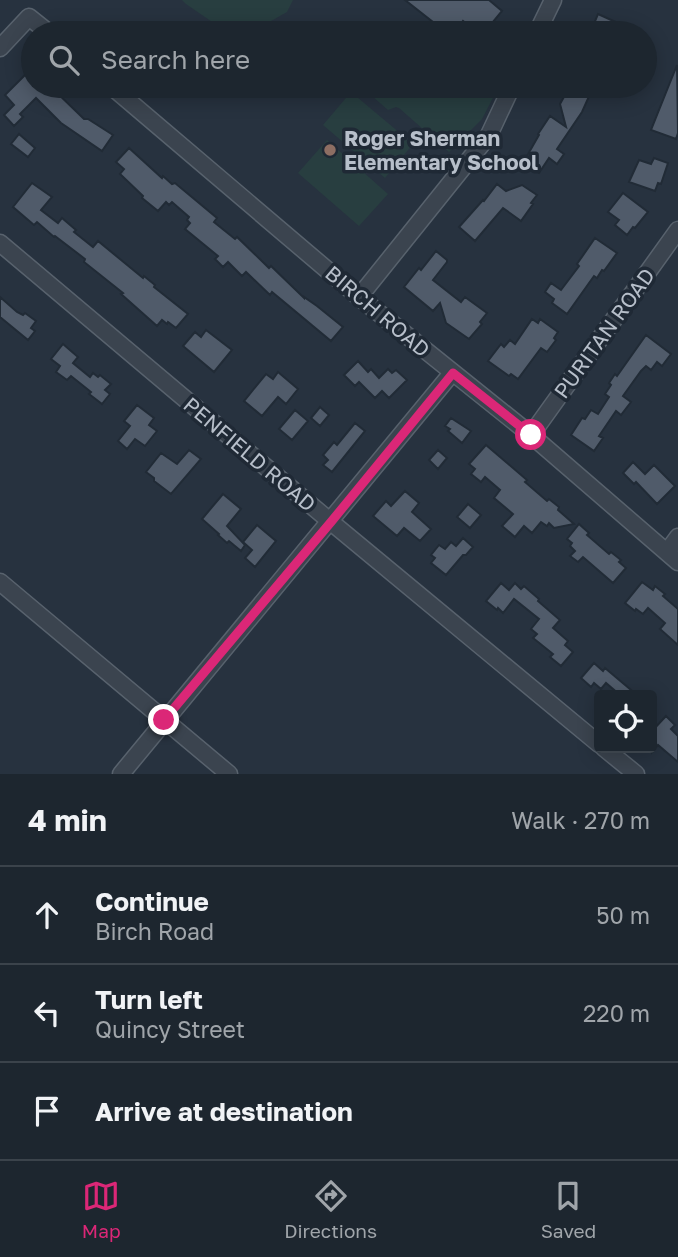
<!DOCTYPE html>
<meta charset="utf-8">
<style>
body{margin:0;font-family:"Golos Text",sans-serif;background:#2a323b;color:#f1f3f6}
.controls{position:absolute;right:21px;bottom:21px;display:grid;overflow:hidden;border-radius:7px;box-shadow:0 4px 18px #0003}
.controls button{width:63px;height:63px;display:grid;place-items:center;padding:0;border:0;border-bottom:2px solid #3b434b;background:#1d262f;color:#f1f3f6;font:35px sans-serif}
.stop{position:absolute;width:21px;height:21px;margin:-16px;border:5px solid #db2777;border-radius:50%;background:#fff}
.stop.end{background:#db2777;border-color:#fff;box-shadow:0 2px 7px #0008}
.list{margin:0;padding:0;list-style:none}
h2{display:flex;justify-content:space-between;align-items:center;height:91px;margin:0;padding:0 28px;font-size:30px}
h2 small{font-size:23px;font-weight:400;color:#a0a5aa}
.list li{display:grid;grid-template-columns:46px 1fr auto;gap:21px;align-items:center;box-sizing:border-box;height:98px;padding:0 28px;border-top:2px solid #3b434b}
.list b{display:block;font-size:26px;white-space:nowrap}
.list p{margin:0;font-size:23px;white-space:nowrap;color:#a0a5aa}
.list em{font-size:23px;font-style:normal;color:#a0a5aa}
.icon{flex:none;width:38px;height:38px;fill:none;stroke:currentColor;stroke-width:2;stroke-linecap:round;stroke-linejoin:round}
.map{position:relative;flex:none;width:678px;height:774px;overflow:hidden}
.search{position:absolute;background:#1d262f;box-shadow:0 4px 18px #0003;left:21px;right:21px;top:21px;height:77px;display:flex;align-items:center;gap:18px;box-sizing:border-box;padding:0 24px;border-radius:38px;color:#a0a5aa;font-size:26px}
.sheet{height:385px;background:#1d262f}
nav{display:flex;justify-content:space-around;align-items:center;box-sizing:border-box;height:98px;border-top:2px solid #3b434b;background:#1d262f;font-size:19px;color:#a0a5aa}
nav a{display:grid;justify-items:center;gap:4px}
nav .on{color:#db2777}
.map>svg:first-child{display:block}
.green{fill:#283e40}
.building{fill:#505b6a;stroke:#212b36;stroke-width:2}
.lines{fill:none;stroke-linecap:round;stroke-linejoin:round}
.minor-casing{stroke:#58626d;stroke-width:19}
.minor{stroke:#3b444f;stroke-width:16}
.route{stroke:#db2777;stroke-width:9}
.education-dot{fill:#8d6e63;stroke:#1f2935;stroke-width:2.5}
.labels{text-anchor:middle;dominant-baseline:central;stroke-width:7;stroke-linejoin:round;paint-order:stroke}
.poi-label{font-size:21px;font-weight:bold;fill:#b7bfca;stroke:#1f2935;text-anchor:start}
.street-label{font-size:21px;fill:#b7bfca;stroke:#1f2935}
</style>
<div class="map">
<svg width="678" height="774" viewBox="0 0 678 774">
<rect width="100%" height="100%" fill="#27323f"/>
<path class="green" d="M182,0H293L287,12L264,25L239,30L218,26L186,4Z
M378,86H488L496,92L482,119L449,152L399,108L396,107L388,110L372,96Z
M351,92L413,144L385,178L323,125Z
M327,140L388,194L359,226L298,173Z"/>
<path class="building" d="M405,0H489L502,11L484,33H478L463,21L454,33H447Z
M598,14L640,33H590Z
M677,65L678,133L676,139L651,130Z
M28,72L33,77V86H50L84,119H88L113,135L102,151L61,123L36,98L20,114L23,117L14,126L4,115L14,105L5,95Z
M570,86H587L585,89L591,92L582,112L557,149L564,154L557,164L549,158L539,173L523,163L539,135L538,134L550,116L566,127L560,104Z
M19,134L35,148L28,157L11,144Z
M129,148L162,178L163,176L172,184L175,183L217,218L214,222L235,239L237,237L269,268L271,266L304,298V297L317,306L343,327L331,341L272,292L270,295L246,272L242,276L228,262L223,267L215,259L218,256L185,229L190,223L187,220L189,217L172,202L169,205L166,202L158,211L142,198L143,196L120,174L124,169L116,162Z
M654,158L668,163L661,184L658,183L655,191L629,182L639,160L651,164Z
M32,183L52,197L41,210L58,223L62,218L76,230L74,232L93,247L98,241L143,278L144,276L155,285L154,287L188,314L176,328L168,322L167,324L162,320L157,326L121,294L123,293L84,262L85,259L55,236L54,237L37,222L34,225L13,207Z
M497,184L506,191L522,185L537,195L531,203L533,204L521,221L503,208L475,241L459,227L483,200L484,201Z
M623,193L648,212L635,228L633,227L627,235L615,225L619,220L608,212Z
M595,238L617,253L604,271L602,270L597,278L594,276L567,314L552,303L554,299L545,292L551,283L561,290L579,266L577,264Z
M436,251L447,260V262L433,280L461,302L465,297L487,313L480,322L482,324L469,339L446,323L440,303L433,311L404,287L419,268L421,270Z
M0,297L17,312L23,315L25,313L36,321L31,328L35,331L28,340L0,317Z
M532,319L538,323L540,319L558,332L554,338L556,340L547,352L541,348L518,379L511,374L509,376L488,361L501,344L504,347L510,340L515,344Z
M206,330L232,350L214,372L183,346L195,332L201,337Z
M646,335L671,354L662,366L657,362L651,370L646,366L641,371L623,396L631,402L621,415L616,411L599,436L603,438L594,451L571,435L582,418L585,419L591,410L598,414L609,397L605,394L611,385L609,383L615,374L617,376Z
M63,344L78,357L73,363L90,377L93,373L98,377L100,375L111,384L105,390L110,394L102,404L89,394L91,392L71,376L67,380L56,372L60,366L51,359Z
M358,361L368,372L371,369L379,378L388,369L392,373L396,370L407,380L389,398L382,391L375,398L359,382L355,386L344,375Z
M278,372L298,389L286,404L278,397L262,416L244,401L266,374L273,379Z
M137,405L154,418L149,425L157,431L145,446L135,439L127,449L118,441L130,426L124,421Z
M320,407L329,415L320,426L311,418Z
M295,410L308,421L292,440L279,429Z
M451,418L471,431L462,443L448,431L450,429L445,426Z
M355,423L365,431L332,472L323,465L328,460L323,455L334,442L337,445Z
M486,445L527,480L525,482L547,501L549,499L559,507L558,510L574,524L554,528L549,523L547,526L541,522L532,533L524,526L515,537L502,526L513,514L494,498L500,490L485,477L481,482L471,474L475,469L469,464Z
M189,450L201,459L171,494L154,481V478L146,472L161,453L177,464Z
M438,450L447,458L438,469L429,460Z
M633,462L645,474L654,465L675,486L657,504L636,482L634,484L623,473Z
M405,491L419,503L412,512L431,529L420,541L404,528L397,536L373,516L386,501L391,506Z
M223,494L241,509L227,526L245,545L241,551L229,541L227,543L218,535L219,534L202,519Z
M468,504L481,515L470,528L457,517Z
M579,524L589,533L587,535L609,554L611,552L621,560L619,562L626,568L613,583L583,557L578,562L570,556L575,551L570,546L572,543L567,539Z
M257,525L276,541L255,567L245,558L252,550L243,542Z
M463,538L473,547L466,555H463L446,575L431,563L435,558L431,555L439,545L445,549L451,542L456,546Z
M642,582L653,590L655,586L665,594L663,596L678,609V645L660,629L665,623L648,608L643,614L636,609L635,611L625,603Z
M501,583L509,590L515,583L521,589L524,586L539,599L538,601L560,620L553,628L568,641L565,645L573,652L561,666L550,657L553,654L533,638L537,634L531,629L539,619L514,599L503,613L498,608L497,610L486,601Z
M594,663L603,671L605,668L637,695H620L606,683L601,689L594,683L591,687L581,678Z
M666,716L675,725L671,729L678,736V762L658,745L652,752V731Z"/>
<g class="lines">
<g class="minor-casing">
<path id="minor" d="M537,33L553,0
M0,48L29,17L49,33
M111,86L359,297L531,435L678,562
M0,243L331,522L599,744
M359,297L489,135L512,86
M531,435L678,230
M667,552L678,537
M0,582L229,774
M604,748L636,774
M121,774L452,373"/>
</g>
<use href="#minor" class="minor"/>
</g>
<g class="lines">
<path class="route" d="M164,720L331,522L453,373L531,435"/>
</g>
<circle class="education-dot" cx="330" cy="150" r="7"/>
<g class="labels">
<g class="poi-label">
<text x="344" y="138">Roger Sherman<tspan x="344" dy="24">Elementary School</tspan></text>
</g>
<g class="street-label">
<text transform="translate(378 311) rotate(40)">BIRCH ROAD</text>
<text transform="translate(604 333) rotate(-54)">PURITAN ROAD</text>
<text transform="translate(250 454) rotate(40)">PENFIELD ROAD</text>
</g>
</g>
</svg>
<div class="controls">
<button><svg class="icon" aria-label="locate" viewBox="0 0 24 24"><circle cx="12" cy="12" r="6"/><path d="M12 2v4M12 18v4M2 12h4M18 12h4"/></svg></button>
</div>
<div class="stop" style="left:531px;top:435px"></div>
<div class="stop end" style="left:164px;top:720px"></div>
<div class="search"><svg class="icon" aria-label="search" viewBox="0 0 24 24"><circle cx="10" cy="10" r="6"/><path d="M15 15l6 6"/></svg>Search here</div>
</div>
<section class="sheet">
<h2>4 min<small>Walk · 270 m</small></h2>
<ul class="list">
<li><svg class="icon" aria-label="ahead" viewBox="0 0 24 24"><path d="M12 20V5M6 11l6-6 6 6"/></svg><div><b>Continue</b><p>Birch Road</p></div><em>50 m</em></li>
<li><svg class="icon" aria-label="left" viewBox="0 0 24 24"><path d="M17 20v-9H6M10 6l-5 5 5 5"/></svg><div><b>Turn left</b><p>Quincy Street</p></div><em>220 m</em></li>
<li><svg class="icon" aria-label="arrive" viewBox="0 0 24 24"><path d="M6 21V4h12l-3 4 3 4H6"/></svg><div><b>Arrive at destination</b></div></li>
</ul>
</section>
<nav>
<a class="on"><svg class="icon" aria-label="map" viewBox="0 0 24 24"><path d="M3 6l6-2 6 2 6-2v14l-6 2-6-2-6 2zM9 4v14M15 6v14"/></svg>Map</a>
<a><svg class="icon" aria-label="directions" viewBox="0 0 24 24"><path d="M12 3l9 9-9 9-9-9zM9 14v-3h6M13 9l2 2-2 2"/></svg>Directions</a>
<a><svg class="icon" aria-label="saved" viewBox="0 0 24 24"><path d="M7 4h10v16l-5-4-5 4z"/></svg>Saved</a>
</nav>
